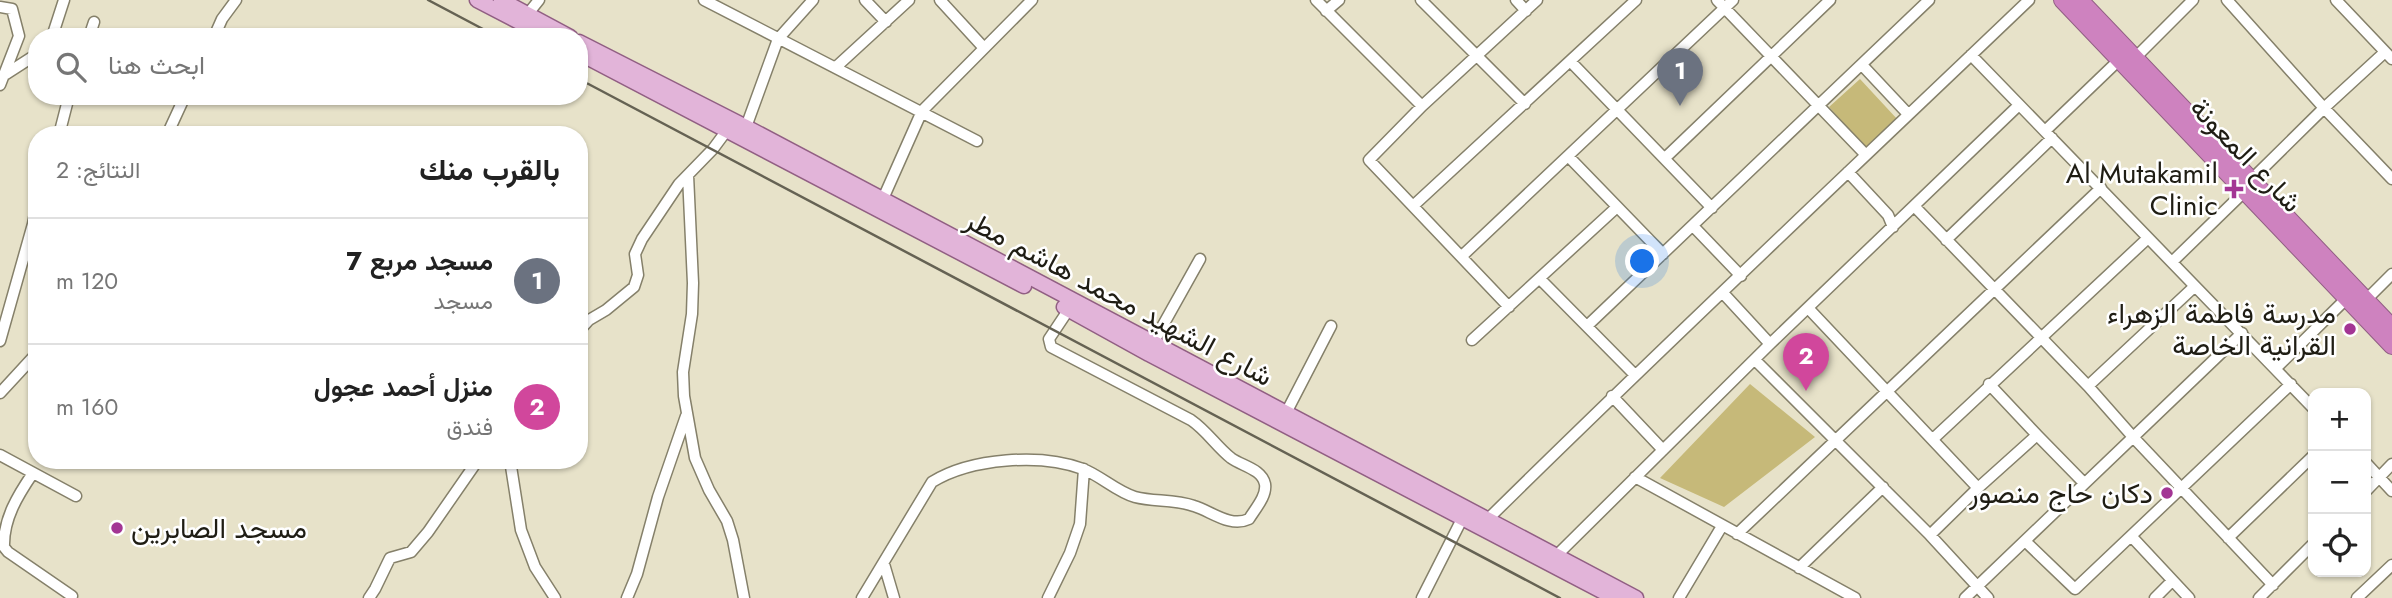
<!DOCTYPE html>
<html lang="ar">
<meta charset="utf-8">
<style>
body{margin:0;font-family:Jost,Vazirmatn,sans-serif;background:#f6f6f6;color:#222;direction:rtl}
.controls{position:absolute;right:21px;bottom:21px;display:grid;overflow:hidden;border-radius:14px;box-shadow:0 2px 5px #0004}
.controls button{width:63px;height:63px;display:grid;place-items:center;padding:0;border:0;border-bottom:2px solid #e0e0e0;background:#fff;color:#222;font:35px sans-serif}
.you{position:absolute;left:1643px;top:262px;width:24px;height:24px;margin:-18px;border:5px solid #fff;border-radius:50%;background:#1a73e8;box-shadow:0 0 0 10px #1a73e833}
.badge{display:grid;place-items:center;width:46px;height:46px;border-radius:50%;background:#2563eb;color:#fff;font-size:23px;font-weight:700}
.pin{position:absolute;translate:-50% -58px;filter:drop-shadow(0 2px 4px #0008)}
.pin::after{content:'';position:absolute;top:37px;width:24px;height:21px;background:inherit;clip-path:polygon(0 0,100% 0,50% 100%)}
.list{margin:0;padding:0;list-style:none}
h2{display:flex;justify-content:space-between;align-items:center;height:91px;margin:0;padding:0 28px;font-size:30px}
h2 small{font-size:23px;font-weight:400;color:#767676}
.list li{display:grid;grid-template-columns:46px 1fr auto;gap:21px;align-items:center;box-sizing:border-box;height:126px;padding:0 28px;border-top:2px solid #e0e0e0}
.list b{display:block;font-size:26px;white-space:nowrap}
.list p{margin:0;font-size:23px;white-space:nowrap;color:#767676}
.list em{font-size:23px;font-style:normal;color:#767676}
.icon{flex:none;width:38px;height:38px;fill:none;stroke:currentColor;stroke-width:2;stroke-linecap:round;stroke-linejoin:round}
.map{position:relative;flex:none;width:2392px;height:598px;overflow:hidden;direction:ltr}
.search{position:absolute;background:#fff;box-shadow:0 2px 5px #0004;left:28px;top:28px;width:560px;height:77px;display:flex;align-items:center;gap:18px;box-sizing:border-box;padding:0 24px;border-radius:28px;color:#767676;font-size:26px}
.panel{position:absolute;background:#fff;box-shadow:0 2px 5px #0004;left:28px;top:126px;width:560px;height:343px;border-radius:28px;direction:rtl}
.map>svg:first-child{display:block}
.green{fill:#c6b979}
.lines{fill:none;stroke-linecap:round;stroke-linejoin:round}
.minor-casing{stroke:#85806a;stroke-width:13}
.major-casing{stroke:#915f83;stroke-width:17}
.highway-casing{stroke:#915f83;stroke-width:18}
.minor{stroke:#fff;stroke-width:10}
.major{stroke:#e2b4d9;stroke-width:14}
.highway{stroke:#ce82bf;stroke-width:16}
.rail{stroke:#656253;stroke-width:2.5}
.poi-dot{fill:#a33594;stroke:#fff;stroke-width:2.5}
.labels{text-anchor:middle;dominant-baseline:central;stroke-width:5;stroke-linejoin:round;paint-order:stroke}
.street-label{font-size:28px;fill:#1f1d14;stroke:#fff}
.poi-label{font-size:28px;fill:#1f1d14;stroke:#fff;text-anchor:end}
</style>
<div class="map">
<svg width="2392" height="598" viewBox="0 0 2392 598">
<rect width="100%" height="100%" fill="#e7e2c9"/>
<path class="green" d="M1860,79L1898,120L1867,149L1829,107Z
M1750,384L1815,437L1724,507L1660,478Z"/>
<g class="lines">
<g class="minor-casing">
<path id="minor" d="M704,0L977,141
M865,0L886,22
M940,0L984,48
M1316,0L1422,106
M1421,0L1525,104
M1516,0L1526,11
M1717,0L1866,155
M2227,0L2324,108L2392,179
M2336,0L2392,59
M0,7L12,9L19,36L0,85
M1326,11L1339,0
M527,15L539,0
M52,37L64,0
M89,37L94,22
M214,37L222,19L236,0
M1971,55L2313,408
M2135,58L2193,0
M1571,62L1712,208
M1862,65L1908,114
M836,67L909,0
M6,74L37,54
M746,127L778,39L813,0
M2045,131L2119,60
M59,135L69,96
M167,135L185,96
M1568,156L1663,254
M1665,158L1830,0
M1848,172L1888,215L1893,227
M688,175L693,283L692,314L683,372L684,396L695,458L709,490L727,521L733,540L744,598
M2251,180L2324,108L2385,52
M882,201L922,111L1032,0
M1413,206L1636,0
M1915,207L2088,386L2133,437L2273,585
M1693,226L1741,276
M1946,240L2052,138
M1462,256L1733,0
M2172,262L2245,191
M1540,279L1634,374
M1723,293L1770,344
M2366,300L2392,274
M1509,307L1369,160L1422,106L1537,0
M1808,308L1978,488L1930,535
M1587,326L1929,0
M579,331L589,320L606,310L634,287L638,275L635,254L642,239L679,184L713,149L730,126
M1472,340L1617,207
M0,341L33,224L37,203
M1153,343L1200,259
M1755,360L1930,535L1988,598
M2276,368L2347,298
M2088,386L2194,287
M0,393L37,353
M1612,396L1663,450
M1286,413L1331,326
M2037,435L2084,483
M1933,439L2148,238
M0,455L76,496
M510,460L521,530L535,567L555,598
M2366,463L2392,491
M33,473C18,495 3,519 4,547L8,552L72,596
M1635,477L1855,598
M1978,488L2037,435L1989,384
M2366,491L2392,464
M1487,520C1665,344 1848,173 2029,0
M1737,534L2101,188
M2132,537L2189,598
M2228,538L2313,456
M2025,541L2075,589L2291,384
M1557,555L1770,344L2019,105
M884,564L894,598
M1799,568L1883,487
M369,598L375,589L390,558L411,552L428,532L478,460
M627,598L637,574L658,497L686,416
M862,598L932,482C971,458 1041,453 1083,469C1101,476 1117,492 1135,497C1154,502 1174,499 1194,506C1211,511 1230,528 1249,519C1255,509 1267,496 1265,484C1262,469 1242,466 1231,458C1216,446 1207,431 1191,420L1051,347L1049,339L1069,309
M1048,598L1070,553L1080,524L1084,469
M1422,598L1462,519
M1679,598L1722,526
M1965,598L2242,333
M2155,598L2172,581
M2259,598L2313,544
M2357,598L2392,565"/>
</g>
<g class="major-casing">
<path id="major" d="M477,0L548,37
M501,0L570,37
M579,42L746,127L1636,598
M579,53L1024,286
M1064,307L1149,354L1615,598"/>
</g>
<g class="highway-casing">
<path id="highway" d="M2062,0L2392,346
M2080,0L2392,327"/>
</g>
<use href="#minor" class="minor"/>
<use href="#major" class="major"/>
<use href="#highway" class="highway"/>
<path class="rail" d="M428,0L498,37
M579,79L1560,598"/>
</g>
<g class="poi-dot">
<path d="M2230.5 178.5h7v7h7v7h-7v7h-7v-7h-7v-7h7z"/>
<circle cx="2350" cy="329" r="7"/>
<circle cx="2167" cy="493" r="7"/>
<circle cx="117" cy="528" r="7"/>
</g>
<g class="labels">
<g class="street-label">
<text transform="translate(2246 155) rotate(46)">شارع المعونة</text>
<text transform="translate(1119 298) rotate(28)">شارع الشهيد محمد هاشم مطر</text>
</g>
<g class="poi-label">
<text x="2218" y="173">Al Mutakamil<tspan x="2218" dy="32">Clinic</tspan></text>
<text x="2336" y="313">مدرسة فاطمة الزهراء<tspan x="2336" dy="32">القرانية الخاصة</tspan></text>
<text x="2153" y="493">دكان حاج منصور</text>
<text x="131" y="528" text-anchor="start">مسجد الصابرين</text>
</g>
</g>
</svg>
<div class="controls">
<button>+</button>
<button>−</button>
<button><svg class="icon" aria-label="locate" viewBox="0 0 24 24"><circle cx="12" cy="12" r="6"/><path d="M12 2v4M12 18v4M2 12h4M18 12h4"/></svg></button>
</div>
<div class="you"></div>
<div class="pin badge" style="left:1680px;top:106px;background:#6b7280">1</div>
<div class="pin badge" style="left:1806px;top:391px;background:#d1479c">2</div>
<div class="search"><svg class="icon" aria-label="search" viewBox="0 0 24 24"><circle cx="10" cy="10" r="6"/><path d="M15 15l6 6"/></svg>ابحث هنا</div>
<section class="panel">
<h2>بالقرب منك<small>النتائج: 2</small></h2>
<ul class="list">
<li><span class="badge" style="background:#6b7280">1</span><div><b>مسجد مربع 7</b><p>مسجد</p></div><em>120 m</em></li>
<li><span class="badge" style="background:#d1479c">2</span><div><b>منزل أحمد عجول</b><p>فندق</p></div><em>160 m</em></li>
</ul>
</section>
</div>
